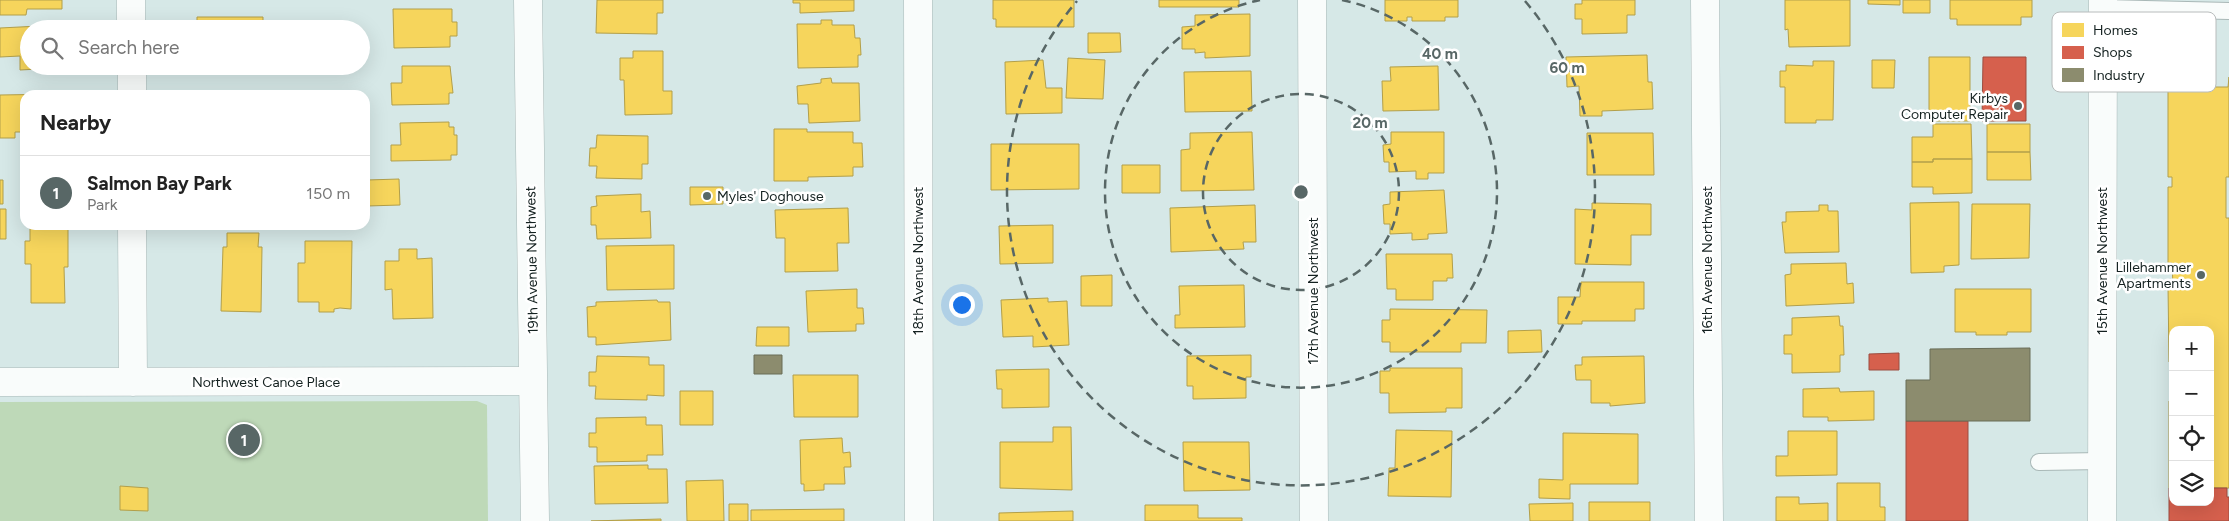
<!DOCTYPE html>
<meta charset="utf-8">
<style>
body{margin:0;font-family:Figtree,sans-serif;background:#f2f2f2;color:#222}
.controls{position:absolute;right:15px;bottom:15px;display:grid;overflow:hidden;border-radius:10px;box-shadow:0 5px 20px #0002}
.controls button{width:45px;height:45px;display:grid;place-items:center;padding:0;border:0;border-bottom:1px solid #e0e0e0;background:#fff;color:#222;font:25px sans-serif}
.you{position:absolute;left:961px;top:304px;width:18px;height:18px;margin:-12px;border:4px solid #fff;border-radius:50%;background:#1a73e8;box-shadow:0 0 0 8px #1a73e833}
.badge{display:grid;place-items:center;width:32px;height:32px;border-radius:50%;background:#586766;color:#fff;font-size:16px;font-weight:700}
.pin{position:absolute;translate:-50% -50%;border:2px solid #fff;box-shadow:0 1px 5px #0006}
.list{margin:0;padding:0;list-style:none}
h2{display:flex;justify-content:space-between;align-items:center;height:65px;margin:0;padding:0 20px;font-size:21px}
h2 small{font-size:16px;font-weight:400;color:#767676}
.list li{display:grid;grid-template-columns:32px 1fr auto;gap:15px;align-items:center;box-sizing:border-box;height:75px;padding:0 20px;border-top:1px solid #e0e0e0}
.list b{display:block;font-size:19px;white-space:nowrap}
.list p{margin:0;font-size:16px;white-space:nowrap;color:#767676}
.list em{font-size:16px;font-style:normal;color:#767676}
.icon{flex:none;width:28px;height:28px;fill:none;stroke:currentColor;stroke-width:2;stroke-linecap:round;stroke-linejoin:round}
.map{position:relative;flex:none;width:2229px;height:521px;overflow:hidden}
.search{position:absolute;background:#fff;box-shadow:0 5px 20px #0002;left:20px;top:20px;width:350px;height:55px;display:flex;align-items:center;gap:12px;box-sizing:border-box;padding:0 18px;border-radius:28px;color:#767676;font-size:19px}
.panel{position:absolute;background:#fff;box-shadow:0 5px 20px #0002;left:20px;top:90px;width:350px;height:140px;border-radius:15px}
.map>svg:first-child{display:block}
.green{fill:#bed9b8}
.homes{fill:#f6d55c;stroke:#b29f4a}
.shops{fill:#d6604d;stroke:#9c4d40}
.industry{fill:#8c8c6e;stroke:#686c57}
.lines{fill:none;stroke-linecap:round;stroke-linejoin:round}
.service-casing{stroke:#a9b8b7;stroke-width:18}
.minor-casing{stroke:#a9b8b7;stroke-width:29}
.primary-casing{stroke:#a9b8b7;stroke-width:29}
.service{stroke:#f9fcfb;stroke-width:16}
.minor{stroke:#f9fcfb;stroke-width:28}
.primary{stroke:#f9fcfb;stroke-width:28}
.ring{fill:none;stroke:#586766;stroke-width:2.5;stroke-dasharray:9 6}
.poi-dot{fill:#586766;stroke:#fff;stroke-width:2}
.labels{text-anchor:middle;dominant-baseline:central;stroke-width:5;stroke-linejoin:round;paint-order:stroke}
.poi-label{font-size:14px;fill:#142120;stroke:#fff;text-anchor:end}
.street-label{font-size:14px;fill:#142120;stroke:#fff}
.key{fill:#fff;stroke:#b8bcbc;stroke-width:1}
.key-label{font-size:14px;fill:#142120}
.centre{fill:#586766;stroke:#fff;stroke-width:2.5}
.ring-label{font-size:15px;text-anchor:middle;font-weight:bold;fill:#586766;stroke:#fff;stroke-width:5;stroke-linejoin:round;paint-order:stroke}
</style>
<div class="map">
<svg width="2229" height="521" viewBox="0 0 2229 521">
<rect width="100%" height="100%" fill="#d6e8e7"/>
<path class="green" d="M477,401L487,405L488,521H0V402Z"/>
<path class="homes" d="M0,0H62V9H27L26,15H0Z
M597,0H663V13H657V34L596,33Z
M793,0H854V11L800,13V3H793Z
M993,0H1074V27H996V19H993Z
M1159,0H1239V7H1159Z
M1385,0H1458V17H1445V21H1412V17H1407V21H1385Z
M1582,0H1635V15H1627V33L1582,34V19H1575V4H1582Z
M1785,0H1850V46L1789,47L1788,29L1785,30Z
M1868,0H1900V5L1868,4Z
M1903,0H1930V13H1903Z
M1950,0H2032V17H2021V25H1957V19H1950Z
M393,9H452V22H457V36H450V47L394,48Z
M1250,14V56L1205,58V52L1195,53V49H1182V27L1195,26V15Z
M197,17H263V29H197Z
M821,20H832V25H854L855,38H860L861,55H858V67L798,68L797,24H821Z
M59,25V29H29V66H57V68L20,70V56L0,57V28Z
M1088,33H1120L1121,52L1088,53Z
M633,51H663V91H672V114L625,115L624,80H620V58H633Z
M1647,55L1648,82H1652L1653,109L1602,111V116H1580L1579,86L1567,87L1566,57Z
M1929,57H1970V121H1929Z
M1068,58L1105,60L1103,99L1066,98Z
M1043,60L1046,88H1062V113L1006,114L1005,62Z
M1872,60H1895L1894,88H1872Z
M1813,61H1834L1833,120H1816V123H1785V87H1780V71H1786V65L1813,66Z
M402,66H450L453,93H449V104L392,105L391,83H402Z
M1438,66L1439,110L1383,111L1382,81H1391L1390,67Z
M1251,71L1252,111L1185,112L1184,72Z
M2168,77H2213V87H2228L2229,77V177H2226V218H2229V488H2210V330H2173V362H2169L2168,286H2173L2172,263H2168V187H2172V177H2168Z
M831,78L832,83H859L860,121L809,123L808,104H798L797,86L821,83V79Z
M198,93H271V95H198Z
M61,94L25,95V132H15V138H0V95Z
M449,122V127H454V135H457V155H451V160L391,161V145H401L400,123Z
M1933,124H1971L1972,159H1933V162H1912V137H1933Z
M1987,124H2030V152H1987Z
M774,129H807V132H853V143H862L863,167H853V176L808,177V181H774Z
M1252,132L1254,190L1181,191V150L1190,149V133Z
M1391,132H1444V173H1428V179H1416V171L1389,172V162H1384L1383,145L1391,144Z
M1587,133H1653L1654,175H1587Z
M597,135L648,136V164H642V179L596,178L597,166H589L590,148H596Z
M991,144H1079V189L991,190Z
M1987,152H2030L2031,180H1987Z
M1933,159H1972V193L1933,194V187H1912V162H1933Z
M1122,165H1160V193H1122Z
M399,179L400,205L367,206V180Z
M0,180H3V204H0Z
M690,187H723V204L690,205Z
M1444,190L1447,233L1428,234V239L1412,240V233L1390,234V224H1384L1383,205L1390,204V192Z
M641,194V212L650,211L651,238L597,239L596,225H591V207L597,206L596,196Z
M1959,202V265L1944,266V272L1911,273L1910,203Z
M1592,203L1651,204V235H1631V265L1575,264V209L1592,210Z
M1972,204H2030L2029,258L1971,259Z
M1255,205L1256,242H1243L1244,249L1171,252L1170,208Z
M1819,205H1828V211H1838L1839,252L1785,253L1782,222H1786V212L1819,211Z
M848,208L849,243H837L838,271L785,272V238H776L775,210Z
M0,209H6V239H0Z
M30,225H68V267H64L65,303H31V264H25V241H30Z
M1053,225V263L1000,264L999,226Z
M227,233H259L258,247H262L261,312L221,311L223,247H227Z
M305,241H352L351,309L340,308L334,309V312H319V302H298V263H305Z
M674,245V289L607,290L606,246Z
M399,249H417V259L432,258L433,318L393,319L392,289L385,290V261H399Z
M1386,254H1452L1453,278H1447V281H1433V300H1396V289H1387Z
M1846,263L1847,284L1853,283L1854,303L1786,306L1785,275L1791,274V264Z
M1112,275V306H1081V276Z
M1581,282H1644V309H1635V321H1582V324H1558V297H1580Z
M1244,285L1245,327L1175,328V315H1180L1179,286Z
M857,289V308H863L864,324H856V331L808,332L806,291Z
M1955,289H2031V332H2007V335H1976V332H1955Z
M1048,298V302L1067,301L1069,345L1033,347V336L1003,337L1001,300Z
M657,300L658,302H670L671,340L596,345V337H588L587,307L596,306V302Z
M1390,309L1487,310L1486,343H1461V352H1390V342H1382V320H1390Z
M1839,316L1840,326H1843L1844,355H1840V372L1792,373V354H1784V335H1792V318Z
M757,327H789V346H756Z
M1541,330L1542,352L1508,353V331Z
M1251,355V377H1246V398L1193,399V386H1187V356Z
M597,356L649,357V365H664V396L647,395V400L595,399L596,386H589V372H596Z
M1644,356L1645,403L1610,406V403H1591V380H1576L1575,365H1582V357Z
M1390,368H1462V408H1446V412L1389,413V393H1380V371H1390Z
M1049,369V407L1002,408V389H997L996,370Z
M793,375H858V417H794Z
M1839,388L1840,392L1874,391V420L1828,421V417H1803V389Z
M680,391H713V425H680Z
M2169,401H2173V488H2169Z
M646,417V425H662L663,455H647V461L597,462V447H589V433H596V418Z
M1053,427H1071L1072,490L1000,488V442H1053Z
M1396,430L1452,431L1451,497L1388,496L1389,468H1395Z
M1788,431H1837V475L1776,476V456H1788Z
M1563,433L1638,434V484H1570V499L1539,498V479L1563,480Z
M842,438L843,453L850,452L851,467H844L845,484H824V490L804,491V484H801L800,440Z
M1183,442H1249L1250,490L1184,491Z
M648,465V469H667L668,503L595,504L594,466Z
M723,480L724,521H687L686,481Z
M1837,483H1880V507H1885V521H1837Z
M120,486L148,488V511L120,510Z
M1776,497H1799V504L1828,503V521H1776Z
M1589,502H1650V521H1589Z
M1573,503V521H1530L1529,504Z
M729,504H748V521H729Z
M1145,505H1198V518H1242V521H1145Z
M844,509V521H751V510Z
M1073,511V521H999V513Z
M661,519V521H591Z"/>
<path class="shops" d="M1983,57H2026V121H1982Z
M1899,353V370H1869V354Z
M1906,421H1968V521H1906Z
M2169,488H2173V502H2210V488H2227V497H2229V521H2169Z"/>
<path class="industry" d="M2030,348V421H1906V380H1930V349Z
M754,355H782V374H754Z"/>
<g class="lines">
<g class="service-casing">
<path id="service" d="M2103,8L2229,11
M2039,462L2102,461"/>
</g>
<g class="minor-casing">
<path id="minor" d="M131,0V29
M528,0L535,521
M918,0L919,521
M1312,0L1314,521
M1705,0L1709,521
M132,66V95
M132,225L133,382
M0,382L533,381"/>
</g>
<g class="primary-casing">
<path id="primary" d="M2102,521L2103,0"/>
</g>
<use href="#service" class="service"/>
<use href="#minor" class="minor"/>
<use href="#primary" class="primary"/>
</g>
<g class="ring">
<circle cx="1301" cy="192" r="98"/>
<path d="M1342 0A196 196 0 1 1 1260 0"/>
<path d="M1525 1A294 294 0 1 1 1077 1"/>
</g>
<g class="poi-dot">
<circle cx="2018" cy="106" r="5"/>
<circle cx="707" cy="196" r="5"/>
<circle cx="2201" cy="275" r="5"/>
</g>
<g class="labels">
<g class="poi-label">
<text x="2008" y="98">Kirbys<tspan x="2008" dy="16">Computer Repair</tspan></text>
<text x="717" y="196" text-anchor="start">Myles' Doghouse</text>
<text x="2191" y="267">Lillehammer<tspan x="2191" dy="16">Apartments</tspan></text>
</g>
<g class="street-label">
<text transform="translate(532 260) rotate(-91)">19th Avenue Northwest</text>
<text transform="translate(1707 260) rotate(-90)">16th Avenue Northwest</text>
<text transform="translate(918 261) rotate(-90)">18th Avenue Northwest</text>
<text transform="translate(2102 261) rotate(-90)">15th Avenue Northwest</text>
<text transform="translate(1313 291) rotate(-90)">17th Avenue Northwest</text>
<text x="266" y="382">Northwest Canoe Place</text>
</g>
</g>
<rect x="2052" y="12" width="164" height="80" rx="8" class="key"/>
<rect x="2062" y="23" width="22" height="14" fill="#f6d55c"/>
<rect x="2062" y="46" width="22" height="13" fill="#d6604d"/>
<rect x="2062" y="68" width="22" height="14" fill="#8c8c6e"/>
<g class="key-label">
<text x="2093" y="35">Homes</text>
<text x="2093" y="57">Shops</text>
<text x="2093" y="80">Industry</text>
</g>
<circle cx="1301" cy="192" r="8" class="centre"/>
<g class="ring-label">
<text x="1440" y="59">40 m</text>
<text x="1567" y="73">60 m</text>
<text x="1370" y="128">20 m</text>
</g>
</svg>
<div class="controls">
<button>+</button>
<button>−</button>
<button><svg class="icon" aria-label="locate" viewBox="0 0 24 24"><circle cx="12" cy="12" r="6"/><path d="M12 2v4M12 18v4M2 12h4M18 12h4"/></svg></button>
<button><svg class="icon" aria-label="layers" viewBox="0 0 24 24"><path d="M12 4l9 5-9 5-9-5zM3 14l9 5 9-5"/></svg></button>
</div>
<div class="you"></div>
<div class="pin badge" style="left:244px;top:440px">1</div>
<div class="search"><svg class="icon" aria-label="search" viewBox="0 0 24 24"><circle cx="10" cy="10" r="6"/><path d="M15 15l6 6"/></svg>Search here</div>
<section class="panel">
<h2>Nearby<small></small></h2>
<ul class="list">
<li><span class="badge">1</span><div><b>Salmon Bay Park</b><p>Park</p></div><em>150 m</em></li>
</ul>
</section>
</div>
